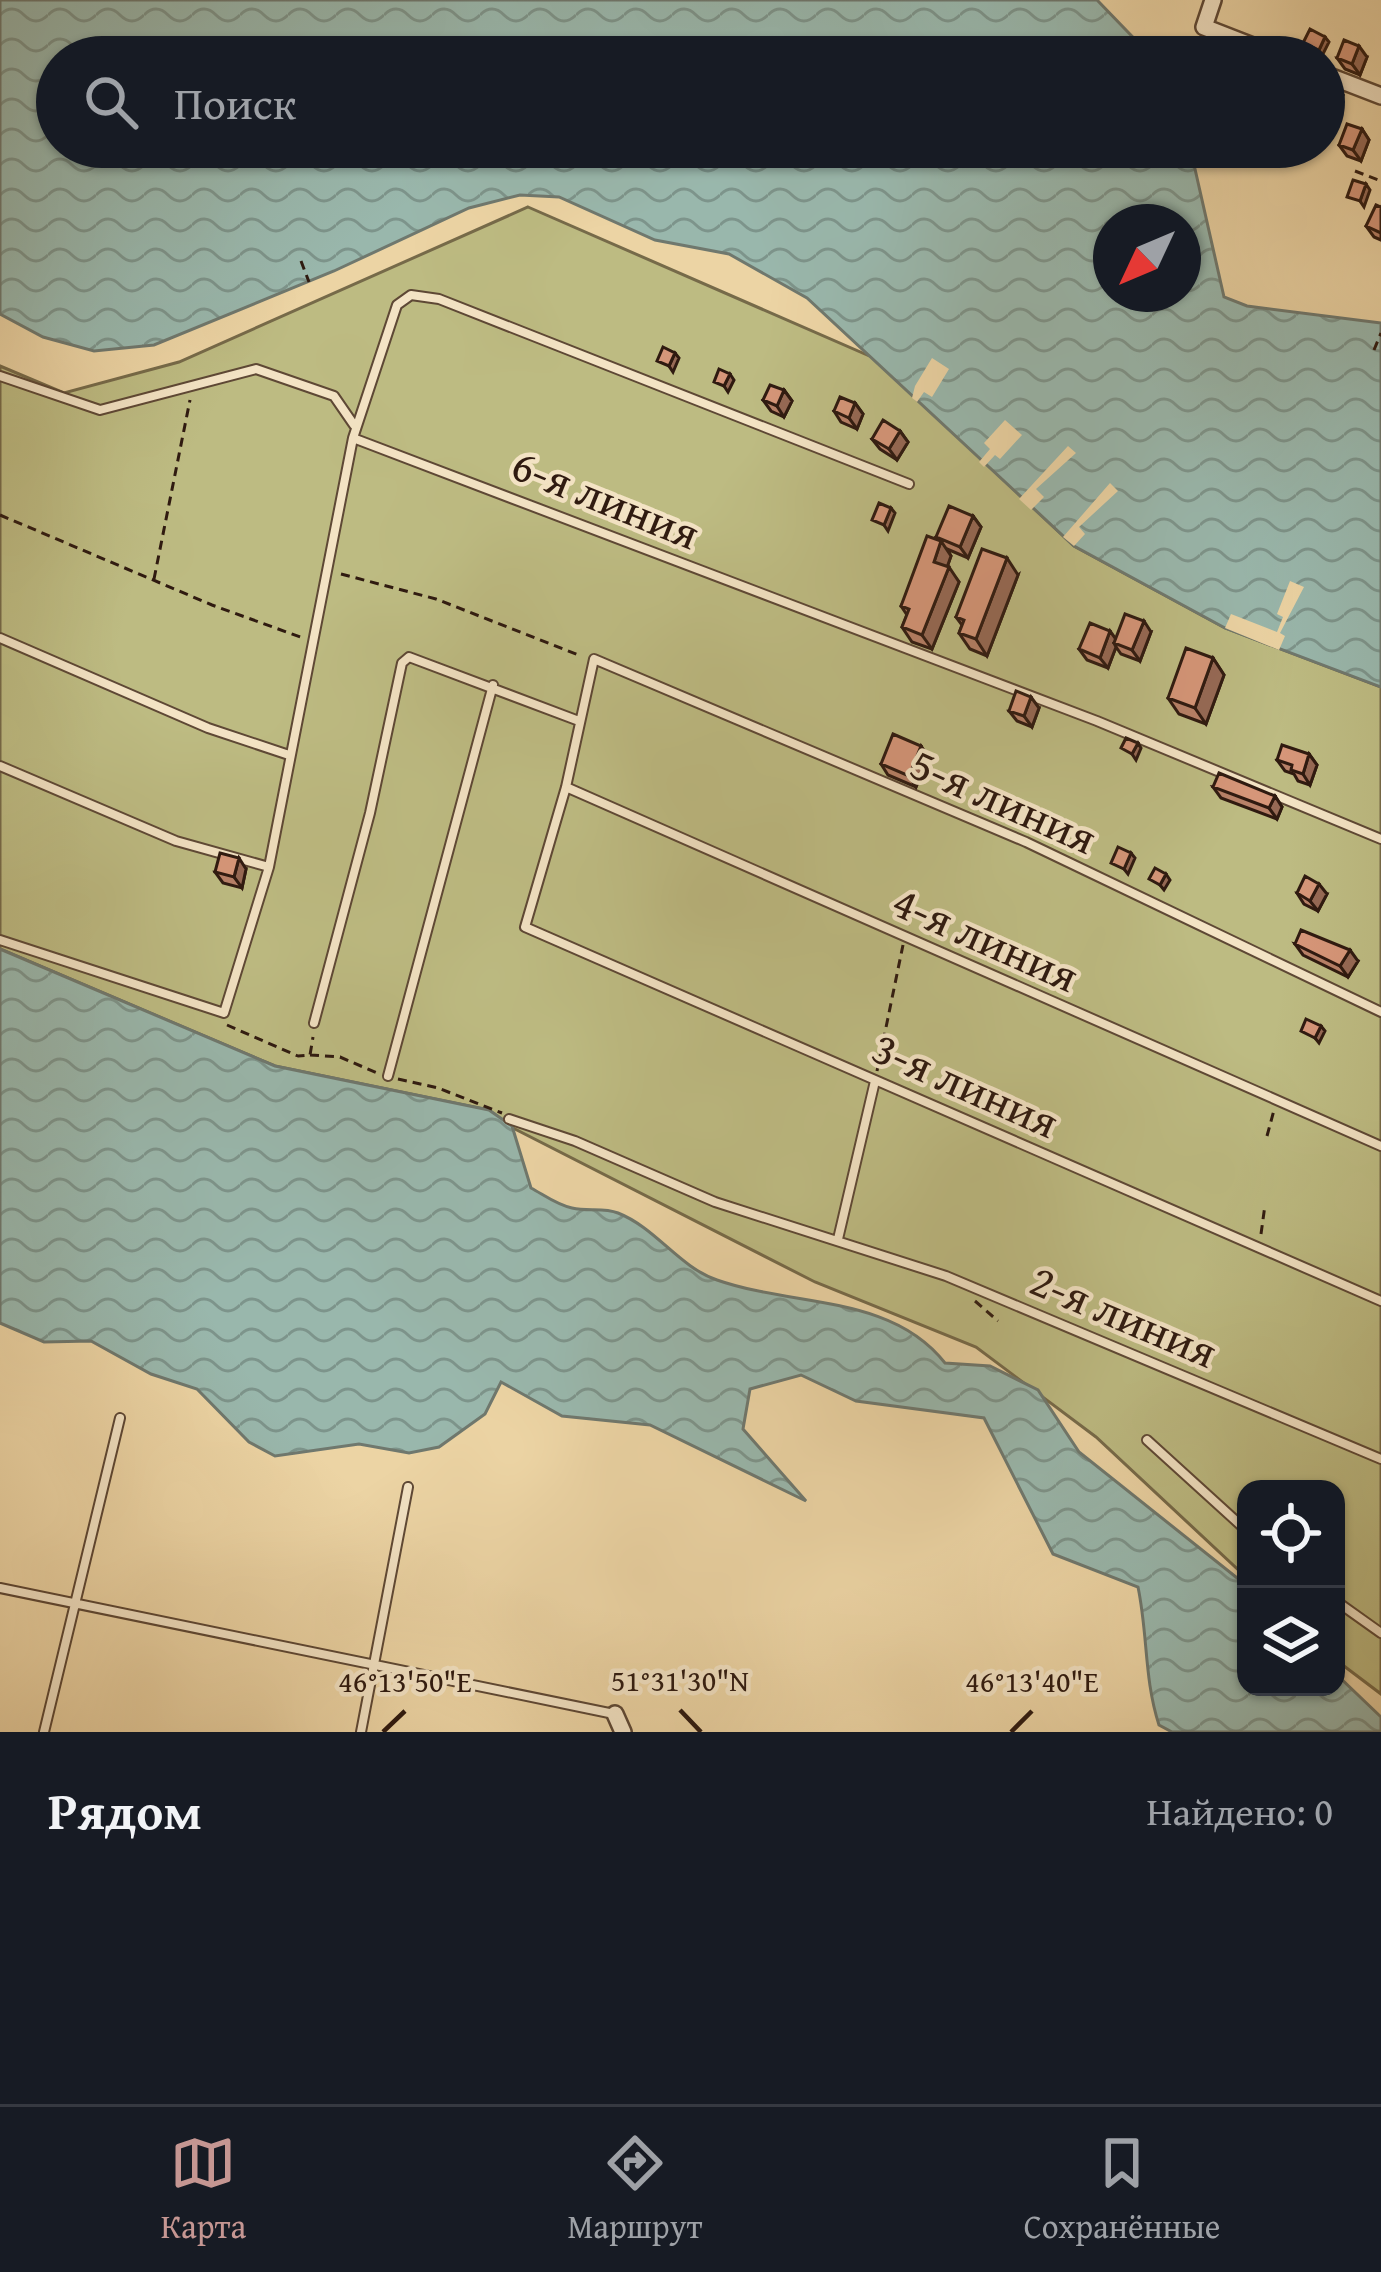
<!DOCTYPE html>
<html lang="ru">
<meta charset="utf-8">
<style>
body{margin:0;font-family:"Gentium Book Plus",serif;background:#20242c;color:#f1f3f6}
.controls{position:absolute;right:36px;bottom:36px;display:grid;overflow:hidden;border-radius:24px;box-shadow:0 3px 9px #0004}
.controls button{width:108px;height:108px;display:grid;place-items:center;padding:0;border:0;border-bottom:3px solid #363941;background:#171b24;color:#f1f3f6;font:60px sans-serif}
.compass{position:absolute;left:1093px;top:204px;width:108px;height:108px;border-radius:50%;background:#171b24;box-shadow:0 3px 9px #0004;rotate:226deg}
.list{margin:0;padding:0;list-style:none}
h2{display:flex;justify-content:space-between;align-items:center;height:156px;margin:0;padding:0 48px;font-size:51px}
h2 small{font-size:39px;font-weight:400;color:#9ea1a6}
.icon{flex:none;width:66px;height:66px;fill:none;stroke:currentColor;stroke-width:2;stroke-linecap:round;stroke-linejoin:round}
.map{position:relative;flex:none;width:1381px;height:1732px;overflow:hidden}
.search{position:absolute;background:#171b24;box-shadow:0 3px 9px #0004;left:36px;right:36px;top:36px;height:132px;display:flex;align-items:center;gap:30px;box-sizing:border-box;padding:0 42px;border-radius:66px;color:#9ea1a6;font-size:45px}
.sheet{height:372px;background:#171b24}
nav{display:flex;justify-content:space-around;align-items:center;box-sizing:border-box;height:168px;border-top:3px solid #363941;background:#171b24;font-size:33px;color:#9ea1a6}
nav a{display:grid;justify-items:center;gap:6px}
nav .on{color:#c59692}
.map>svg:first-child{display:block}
.green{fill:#bdbb82;stroke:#766a49;stroke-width:3}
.water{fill:url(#water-waves);stroke:#6f786e;stroke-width:3;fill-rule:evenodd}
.pier{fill:#ecd4a4}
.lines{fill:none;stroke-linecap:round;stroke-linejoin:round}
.service-casing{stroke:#5e4835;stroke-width:12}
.minor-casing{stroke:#5e4835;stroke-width:20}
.path{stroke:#2f1a10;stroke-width:3;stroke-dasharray:9 6;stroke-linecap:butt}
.service{stroke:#f3e3c4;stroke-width:8}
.minor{stroke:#f3e3c4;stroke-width:15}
.wall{fill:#b88168;stroke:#2f1a10;stroke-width:3}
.shaded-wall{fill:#966955;stroke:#2f1a10;stroke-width:3}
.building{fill:#d69679;stroke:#2f1a10;stroke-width:3}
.ticks{fill:none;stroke:#2f1a10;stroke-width:4.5}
.labels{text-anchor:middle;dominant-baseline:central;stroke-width:9;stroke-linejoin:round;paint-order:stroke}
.street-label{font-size:45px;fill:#2f1a10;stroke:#f3e3c4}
.ticks-label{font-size:30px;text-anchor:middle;fill:#2f1a10;stroke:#f3e3c4;stroke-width:9;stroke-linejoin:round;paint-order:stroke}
</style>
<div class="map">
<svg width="1381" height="1732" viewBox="0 0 1381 1732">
<defs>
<pattern id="water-waves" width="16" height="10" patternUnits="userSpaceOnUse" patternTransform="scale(3)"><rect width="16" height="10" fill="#99b7ac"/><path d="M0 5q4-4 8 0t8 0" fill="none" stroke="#7d948b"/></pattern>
</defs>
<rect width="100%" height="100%" fill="#ecd4a4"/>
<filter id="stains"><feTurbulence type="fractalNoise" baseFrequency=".00167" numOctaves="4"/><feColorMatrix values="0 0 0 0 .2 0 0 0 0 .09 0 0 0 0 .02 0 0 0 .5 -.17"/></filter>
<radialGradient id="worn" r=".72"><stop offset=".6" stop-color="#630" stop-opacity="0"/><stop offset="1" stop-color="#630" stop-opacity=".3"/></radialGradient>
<path class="green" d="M528,207L874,358L1074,546L1225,628L1381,687V1694L1336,1660V1489H1246V1577L1096,1437L976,1347L815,1282L513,1128L488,1110L275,1066L0,949V366L64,393L179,362Z"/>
<path class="water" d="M0,0H1097L1152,57H57V147H1190L1224,297L1247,306L1381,323V687L1225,628L1074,546L807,298L729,254L655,240L559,197L520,195L469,208L334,271L154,345L94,351L43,337L0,314ZM1111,222H1183V294H1111Z
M0,949L275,1066L489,1110L512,1126L531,1188C544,1195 557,1205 572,1208C588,1212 603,1207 618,1213C656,1228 679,1267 717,1280C794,1307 891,1294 945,1363L990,1366L1038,1390L1079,1452L1246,1585V1687H1336V1674L1381,1717V1732H1172L1159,1725C1144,1679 1148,1635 1138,1587L1053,1554L984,1418L856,1401L801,1375L750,1389L743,1429L806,1501L650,1425L562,1416L501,1382L485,1414L439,1447L409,1453L359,1444L275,1456L249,1442L197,1389L151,1374L91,1341L44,1342L0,1323Z"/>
<path class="pier" d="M932,358L949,369L932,397L924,392L917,402L912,398L915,386Z
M1005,420L1022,435L1000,459L995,455L984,467L979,462L990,449L984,443Z
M1068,446L1076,453L1036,489L1044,497L1031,510L1019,499Z
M1110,483L1118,491L1079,527L1085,534L1074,546L1063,537Z
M1290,581L1304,587L1280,633L1285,636L1279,650L1225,628L1231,614L1277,632L1283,617L1277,614Z"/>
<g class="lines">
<g class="service-casing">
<path id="service" d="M0,376L100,410L256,369L334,396L354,425
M353,438L397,305L411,295L439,299L909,484
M0,638L208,728L289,755
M0,766L176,841L269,867
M566,787L1381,1146
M0,940L224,1013L269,867L353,438L1097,721L1381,839
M1381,1012L1026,842L594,659L566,787L525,927L1381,1301
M314,1023L370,813L402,663L409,657L579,721
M388,1076L493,685
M509,1119L575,1141L715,1202L946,1276L1381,1459
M838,1239L875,1081
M1147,1440L1246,1530
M0,1588L614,1714
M1336,1601L1381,1633
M44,1732L120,1418
M361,1732L408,1487"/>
</g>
<g class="minor-casing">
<path id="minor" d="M1213,0L1204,27L1281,57
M1324,74L1381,96
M615,1714L623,1732"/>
</g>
<path class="path" d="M1355,171L1381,181
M301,261L309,282
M1374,350L1381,333
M0,515L212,605L303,638
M341,574L436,599L581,656
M154,579L190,400
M908,925L911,909
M227,1025L298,1056L310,1055L313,1037
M310,1055L340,1057L377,1073
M877,1071L903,945
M398,1079L438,1088L502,1113
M1267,1136L1274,1110
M1261,1234L1265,1205
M975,1301L998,1321"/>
<use href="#service" class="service"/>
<use href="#minor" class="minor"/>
</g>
<path class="wall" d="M1367,57L1360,75L1345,69L1337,58Z
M1324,82L1343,95L1338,110L1324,105Z
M1362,129L1369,140L1361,161L1347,156L1339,145Z
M1381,207V240L1374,237L1366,226Z
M784,390L792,401L784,417L771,411L763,400Z
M855,403L863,414L857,429L841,422L834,411Z
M900,431L908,442L897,460L880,449L872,439Z
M973,516L981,527L968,558L947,549L951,556L947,567L959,582L932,649L912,642L902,627L907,615L901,606L938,540L936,537Z
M1018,575L987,656L970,649L959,633L962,625L956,617Z
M1151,632L1140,661L1121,654L1116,647L1108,668L1087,660L1079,649L1115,638Z
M1213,658L1224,675L1206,724L1179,714L1168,698Z
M1039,708L1032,727L1017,721L1009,711Z
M921,746L928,757L916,787L888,775L881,764Z
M1309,754L1317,765L1310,785L1298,781L1294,774L1285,771L1277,760Z
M1213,787L1275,796L1282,807L1277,819L1221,798Z
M246,869L242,888L223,883L215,872Z
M1297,893L1327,894L1318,911L1304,904Z
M1295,944L1358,961L1348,977L1303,955Z"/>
<path class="shaded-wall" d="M1325,37L1329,42L1322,56L1319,50Z
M1359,46L1367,57L1360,75L1352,64Z
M1337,86L1343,95L1338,110L1332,101Z
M1362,129L1369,140L1361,161L1353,150Z
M1272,147H1278L1274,159L1270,153Z
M1366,184L1370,190L1364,207L1360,201Z
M675,353L679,358L673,372L669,366Z
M730,374L734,380L728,392L724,386Z
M784,390L792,401L784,417L777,406Z
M855,403L863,414L857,429L849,418Z
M900,431L908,442L897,460L889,449Z
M891,508L895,513L888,531L884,525Z
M973,516L981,527L968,558L960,547Z
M941,541L951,556L944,576L934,562Z
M1007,558L1018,575L987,656L976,639Z
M949,567L959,582L932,649L922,635Z
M1144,621L1151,632L1140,661L1132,650Z
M1110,631L1118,642L1114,643L1116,647L1108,668L1100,658Z
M1213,658L1224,675L1206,724L1195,708Z
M1031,697L1039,708L1032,727L1024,716Z
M1138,743L1141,748L1136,760L1132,754Z
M921,746L928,757L916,787L909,776Z
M1309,754L1317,765L1310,785L1303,774Z
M1275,796L1282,807L1277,819L1269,808Z
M1131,853L1135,858L1128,874L1124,869Z
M239,858L246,869L242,888L234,877Z
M1166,874L1170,880L1164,890L1160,885Z
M1319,884L1327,894L1318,911L1310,901Z
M1350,950L1358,961L1348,977L1340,966Z
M1321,1026L1325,1031L1319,1043L1315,1038Z"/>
<path class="building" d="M1310,29L1325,37L1319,50L1303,43Z
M1344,40L1359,46L1352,64L1337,58Z
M1225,45L1258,57H1220Z
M1324,82L1337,86L1332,101L1324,98Z
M1347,124L1362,129L1353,150L1339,145Z
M1259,147H1272L1270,153L1258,149Z
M1353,180L1366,184L1360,201L1347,197Z
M1376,205L1381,207V233L1366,226Z
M663,347L675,353L669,366L657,361Z
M719,369L730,374L724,386L714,382Z
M770,385L784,390L777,406L763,400Z
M840,397L855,403L849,418L834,411Z
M883,420L900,431L889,449L872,439Z
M879,503L891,508L884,525L872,520Z
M949,506L973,516L960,547L936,537Z
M927,536L941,541L934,562L949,567L922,635L902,627L909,609L901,606Z
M982,549L1007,558L976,639L959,633L964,620L956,617Z
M1125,614L1144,621L1132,650L1114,643Z
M1090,623L1110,631L1100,658L1079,649Z
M1186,648L1213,658L1195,708L1168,698Z
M1016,691L1031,697L1024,716L1009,711Z
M893,734L921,746L909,776L881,764Z
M1126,738L1138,743L1132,754L1121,748Z
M1282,745L1309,754L1303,774L1291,770L1292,765L1277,760Z
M1219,773L1275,796L1269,808L1213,787Z
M1118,847L1131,853L1124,869L1111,863Z
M220,853L239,858L234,877L215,872Z
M1155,868L1166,874L1160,885L1149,879Z
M1305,876L1319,884L1310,901L1297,893Z
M1301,930L1350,950L1340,966L1295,944Z
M1306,1019L1321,1026L1315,1038L1301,1031Z"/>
<path class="ticks" d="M680,1710L701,1732M383,1732L405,1711M1011,1732L1032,1711"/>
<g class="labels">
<g class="street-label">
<text transform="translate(606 498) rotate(22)">6-я линия</text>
<text transform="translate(1004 800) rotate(24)">5-я линия</text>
<text transform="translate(986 938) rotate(24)">4-я линия</text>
<text transform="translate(966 1084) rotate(24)">3-я линия</text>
<text transform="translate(1124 1315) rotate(23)">2-я линия</text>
</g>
</g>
<g class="ticks-label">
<text x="680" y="1691">51°31'30"N</text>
<text x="405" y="1692">46°13'50"E</text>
<text x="1032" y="1692">46°13'40"E</text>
</g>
<rect width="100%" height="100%" filter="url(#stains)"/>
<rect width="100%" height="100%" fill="url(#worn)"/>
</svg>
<div class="controls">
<button><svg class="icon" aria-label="locate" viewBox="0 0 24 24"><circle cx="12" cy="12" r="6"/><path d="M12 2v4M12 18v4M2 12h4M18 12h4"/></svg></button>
<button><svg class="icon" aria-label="layers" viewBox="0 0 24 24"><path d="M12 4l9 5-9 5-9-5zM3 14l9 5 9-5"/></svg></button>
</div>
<svg class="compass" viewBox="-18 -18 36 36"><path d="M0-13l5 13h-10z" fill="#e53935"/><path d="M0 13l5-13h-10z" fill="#9ea1a6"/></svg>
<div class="search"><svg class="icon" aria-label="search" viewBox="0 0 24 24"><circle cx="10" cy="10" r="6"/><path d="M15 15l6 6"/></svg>Поиск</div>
</div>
<section class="sheet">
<h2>Рядом<small>Найдено: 0</small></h2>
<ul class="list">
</ul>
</section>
<nav>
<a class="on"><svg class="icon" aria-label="map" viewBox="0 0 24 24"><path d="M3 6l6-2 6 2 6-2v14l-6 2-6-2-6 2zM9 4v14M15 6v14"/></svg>Карта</a>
<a><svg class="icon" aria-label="directions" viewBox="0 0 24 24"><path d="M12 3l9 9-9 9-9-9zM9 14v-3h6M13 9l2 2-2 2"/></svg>Маршрут</a>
<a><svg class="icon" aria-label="saved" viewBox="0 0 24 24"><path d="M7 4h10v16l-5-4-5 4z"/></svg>Сохранённые</a>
</nav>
